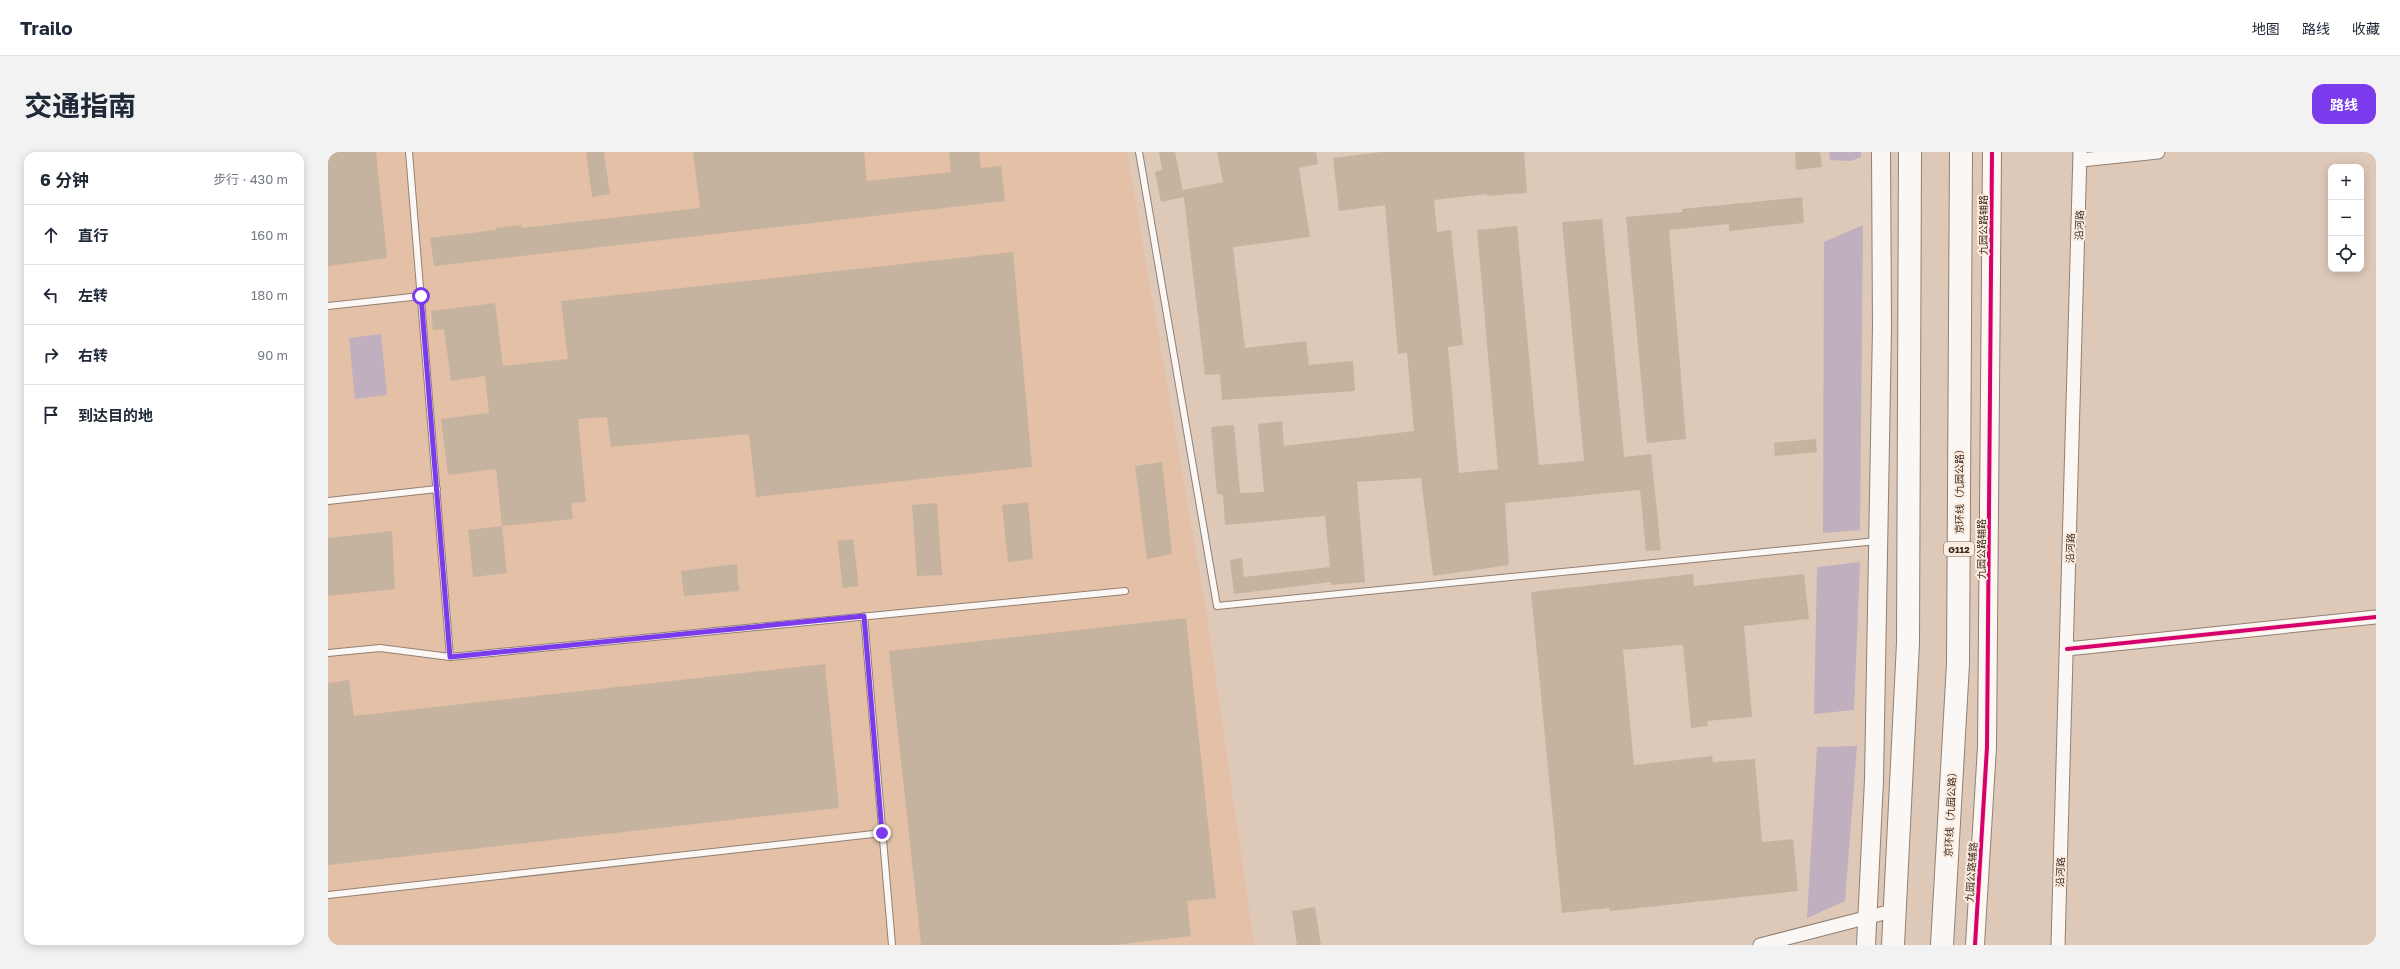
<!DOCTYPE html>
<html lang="zh">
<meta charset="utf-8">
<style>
body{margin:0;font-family:"Golos Text","Noto Sans SC",sans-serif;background:#f2f2f3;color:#1f2937}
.controls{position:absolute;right:12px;top:12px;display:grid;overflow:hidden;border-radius:8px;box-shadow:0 2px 10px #0003}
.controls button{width:36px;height:36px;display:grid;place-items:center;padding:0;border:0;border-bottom:1px solid #e0e1e3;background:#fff;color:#1f2937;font:20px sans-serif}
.stop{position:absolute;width:12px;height:12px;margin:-9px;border:3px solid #7c3aed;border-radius:50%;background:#fff}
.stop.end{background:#7c3aed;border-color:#fff;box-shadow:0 1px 4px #0008}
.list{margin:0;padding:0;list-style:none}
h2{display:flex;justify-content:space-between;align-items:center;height:52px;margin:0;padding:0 16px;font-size:17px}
h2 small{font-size:13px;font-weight:400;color:#747a83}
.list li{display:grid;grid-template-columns:26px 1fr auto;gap:12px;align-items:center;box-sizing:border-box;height:60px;padding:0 16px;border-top:1px solid #e0e1e3}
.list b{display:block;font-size:15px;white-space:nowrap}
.list em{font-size:13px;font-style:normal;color:#747a83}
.icon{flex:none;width:22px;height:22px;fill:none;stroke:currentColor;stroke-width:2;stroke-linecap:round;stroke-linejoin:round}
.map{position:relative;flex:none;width:2048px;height:793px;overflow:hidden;border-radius:12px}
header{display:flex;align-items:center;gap:24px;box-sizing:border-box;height:56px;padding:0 20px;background:#fff;border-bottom:1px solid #e0e1e3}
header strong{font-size:19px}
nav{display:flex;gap:22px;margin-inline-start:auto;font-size:14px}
.intro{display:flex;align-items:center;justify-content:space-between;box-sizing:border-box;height:96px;padding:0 24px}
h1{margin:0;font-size:28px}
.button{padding:10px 18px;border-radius:12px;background:#7c3aed;color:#fff;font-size:14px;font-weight:700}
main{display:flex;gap:24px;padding:0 24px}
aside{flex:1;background:#fff;border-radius:12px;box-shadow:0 2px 10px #0003}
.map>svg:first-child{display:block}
.built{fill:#e4c0a7}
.green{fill:#bfafbf}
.building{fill:#c5b3a0}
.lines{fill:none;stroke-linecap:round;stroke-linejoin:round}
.lane-casing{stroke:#918074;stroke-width:8}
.street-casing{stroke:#918074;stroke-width:15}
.secondary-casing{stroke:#918074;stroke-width:20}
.highway-casing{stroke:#918074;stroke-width:24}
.lane{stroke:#faf7f4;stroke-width:6}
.street{stroke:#faf7f4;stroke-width:13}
.secondary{stroke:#faf7f4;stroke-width:18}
.highway{stroke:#faf7f4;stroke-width:22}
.cycleway-casing{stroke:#fcece0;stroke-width:6}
.cycleway{stroke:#d6006c;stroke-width:4}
.route{stroke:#7c3aed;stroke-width:5}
.labels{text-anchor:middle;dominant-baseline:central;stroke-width:4;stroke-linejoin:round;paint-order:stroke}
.shield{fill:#fcece0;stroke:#746459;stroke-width:1}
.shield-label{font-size:9px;font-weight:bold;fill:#3a2a1f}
.street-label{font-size:10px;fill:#3a2a1f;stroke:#fcece0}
</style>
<header>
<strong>Trailo</strong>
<nav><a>地图</a><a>路线</a><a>收藏</a></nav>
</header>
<div class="intro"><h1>交通指南</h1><a class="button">路线</a></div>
<main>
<aside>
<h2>6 分钟<small>步行 · 430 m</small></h2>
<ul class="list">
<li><svg class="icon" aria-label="ahead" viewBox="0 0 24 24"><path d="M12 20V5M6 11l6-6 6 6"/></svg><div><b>直行</b></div><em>160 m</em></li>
<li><svg class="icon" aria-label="left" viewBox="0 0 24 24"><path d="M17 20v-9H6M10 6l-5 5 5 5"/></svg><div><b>左转</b></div><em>180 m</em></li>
<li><svg class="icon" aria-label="right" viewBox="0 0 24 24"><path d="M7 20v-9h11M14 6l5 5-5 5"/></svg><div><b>右转</b></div><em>90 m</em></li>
<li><svg class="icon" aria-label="arrive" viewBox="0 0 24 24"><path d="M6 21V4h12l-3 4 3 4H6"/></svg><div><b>到达目的地</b></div></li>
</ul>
</aside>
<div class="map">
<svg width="2048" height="793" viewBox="0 0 2048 793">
<rect width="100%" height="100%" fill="#dec8b8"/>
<path class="built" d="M0,0H799L879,465L926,793H0Z"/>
<path class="green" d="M1501,0H1533V5L1523,9L1502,8Z
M1535,73L1532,378L1495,381L1496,90Z
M53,182L59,243L27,247L21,186Z
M1532,410L1526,558L1486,562L1489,415Z
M1529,594L1517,749L1479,766L1489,595Z"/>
<path class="building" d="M0,0H48L59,106L0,114Z
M258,0H276L282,42L264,45Z
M365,0H536L539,29L623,20L621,0H651L653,16L673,14L677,49L106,114L102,86L168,78V76L193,73L194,76L372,56Z
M831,0H847L856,45L833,50L827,20L834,18Z
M889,0H988L990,12L971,16L982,85L905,95L917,196L978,189L981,213L1025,209L1027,239L894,248L892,222L877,223L855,38L895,30Z
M1054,0H1196L1199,41L1159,44V42L1106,48L1109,80L1123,78L1135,193L1120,195L1131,321L1170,317L1149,78L1189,74L1211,313L1256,309L1234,70L1274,67L1296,305L1323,302L1333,398L1318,399L1312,338L1177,351L1181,413L1105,424L1093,326L1029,330L1037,430L1003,433V430L906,442L902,408L914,406L916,425L1002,415L997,364L897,373L895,343L889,342L883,275L906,273L912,341L936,340L930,272L954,269L956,294L1086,279L1079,201L1070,202L1057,53L1011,59L1005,6Z
M1467,0H1492L1494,15L1468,18Z
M1474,45L1476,71L1401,79V72L1341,78L1358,287L1319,291L1298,65L1354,60V57Z
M685,100L704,315L428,345L421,282L283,295L279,265L250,267L258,350L243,351L245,367L174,374L168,317L120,323L113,267L161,261L157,224L123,229L116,177L105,178L103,159L167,151L175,214L240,207L233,149Z
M1488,287L1489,300L1447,304L1446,291Z
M834,310L844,402L819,407L807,314Z
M700,350L705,407L680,410L674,353Z
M609,351L614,423L589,424L584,353Z
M174,374L179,421L145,425L140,378Z
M64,379L67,437L0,444V386Z
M525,387L531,434L515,436L509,389Z
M409,412L411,439L356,444L353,419Z
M1365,422L1366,434L1476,422L1481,467L1416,474L1424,565L1379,569L1380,574L1363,576L1355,493L1295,498L1306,613L1384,604L1385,610L1427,607L1434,690L1465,687L1470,739L1282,759L1281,756L1234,761L1203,440Z
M858,466L888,746L859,749L863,784L786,793H593L561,499Z
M497,512L511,656L0,713V531L21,528L26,564Z
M987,755L993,793H969L964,759Z"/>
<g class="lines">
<g class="lane-casing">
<path id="lane" d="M81,0L122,505
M811,0L889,454L1549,389
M0,154L93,144
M0,349L109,337
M536,464L564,793
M0,501L52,496L122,505L797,439
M0,743L554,681"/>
</g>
<g class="street-casing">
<path id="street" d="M1753,8L1830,0
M1739,497L2048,465
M1432,793L1568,758
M1730,793L1752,0"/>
</g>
<g class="secondary-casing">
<path id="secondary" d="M1538,793L1546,628L1554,175L1553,0
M1647,793L1659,595L1664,0"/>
</g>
<g class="highway-casing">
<path id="highway" d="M1565,793L1580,491L1582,0
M1614,793L1630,512L1633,0"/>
</g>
<use href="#lane" class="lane"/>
<use href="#street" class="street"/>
<use href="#secondary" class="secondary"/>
<use href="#highway" class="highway"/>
<g class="cycleway-casing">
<path id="cycleway" d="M1739,497L2048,465
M1647,793L1659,595L1664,0"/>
</g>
<use href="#cycleway" class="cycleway"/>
</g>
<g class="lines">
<path class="route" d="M93,144L122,505L536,464L554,681"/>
</g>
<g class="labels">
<rect class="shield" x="1616" y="390" width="30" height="14" rx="3"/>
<g class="shield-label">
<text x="1631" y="397">G112</text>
</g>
<g class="street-label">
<text transform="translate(1655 73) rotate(-90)">九园公路辅路</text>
<text transform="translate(1751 73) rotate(-88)">沿河路</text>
<text transform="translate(1631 337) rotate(-90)">京环线（九园公路）</text>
<text transform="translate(1742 396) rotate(-88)">沿河路</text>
<text transform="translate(1653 397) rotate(-90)">九园公路辅路</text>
<text transform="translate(1622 660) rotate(-87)">京环线（九园公路）</text>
<text transform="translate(1643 720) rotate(-86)">九园公路辅路</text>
<text transform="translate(1732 720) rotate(-88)">沿河路</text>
</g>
</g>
</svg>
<div class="controls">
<button>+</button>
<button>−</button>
<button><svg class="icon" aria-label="locate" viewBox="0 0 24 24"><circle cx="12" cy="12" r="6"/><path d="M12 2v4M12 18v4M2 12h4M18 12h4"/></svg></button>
</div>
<div class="stop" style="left:93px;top:144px"></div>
<div class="stop end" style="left:554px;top:681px"></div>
</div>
</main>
